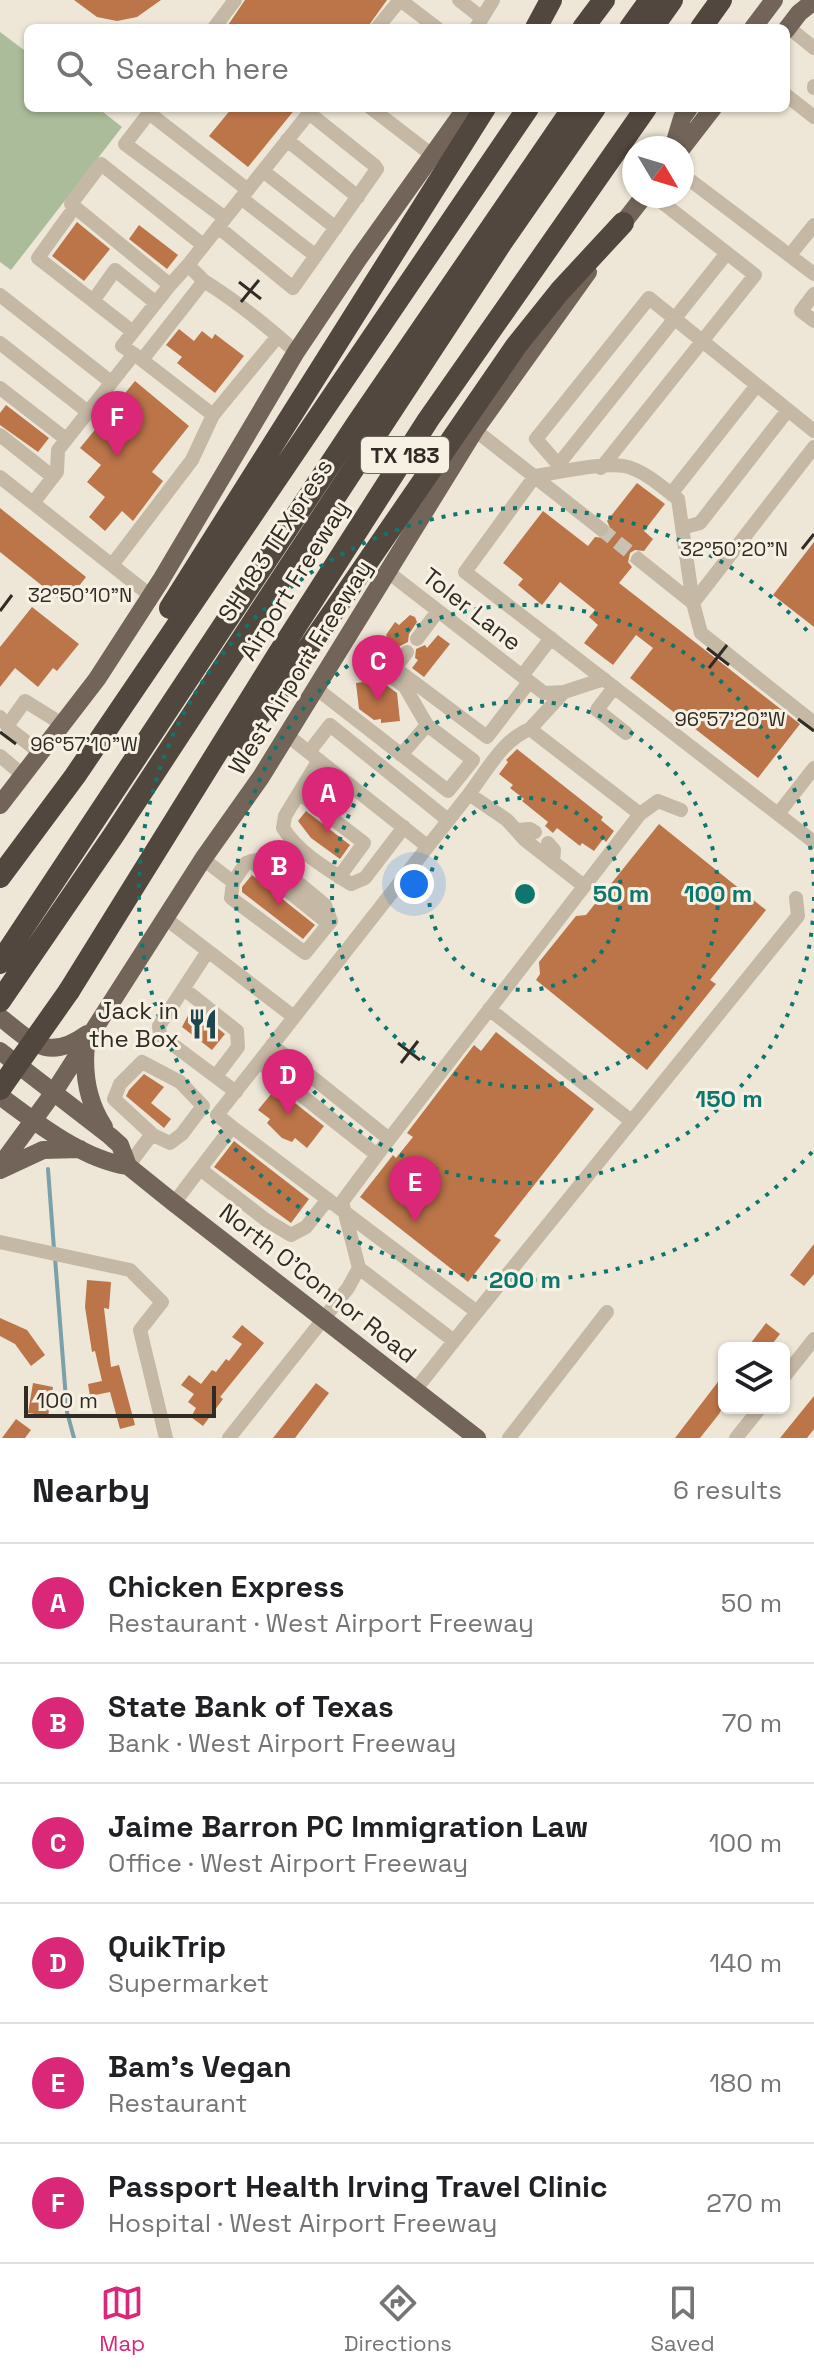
<!DOCTYPE html>
<meta charset="utf-8">
<style>
body{margin:0;font-family:"Space Grotesk",sans-serif;background:#f6f6f6;color:#202124}
.controls{position:absolute;right:24px;bottom:24px;display:grid;overflow:hidden;border-radius:12px;box-shadow:0 2px 6px #0004}
.controls button{width:72px;height:72px;display:grid;place-items:center;padding:0;border:0;border-bottom:2px solid #e0e0e0;background:#fff;color:#202124;font:40px sans-serif}
.compass{position:absolute;left:622px;top:136px;width:72px;height:72px;border-radius:50%;background:#fff;box-shadow:0 2px 6px #0004;rotate:128deg}
.scale{position:absolute;left:24px;bottom:20px;width:192px;box-sizing:border-box;padding-left:8px;border:4px solid #312b26;border-top:0;font-size:22px;line-height:28px;white-space:nowrap;color:#312b26;-webkit-text-stroke:6px #f7f1e4;paint-order:stroke}
.you{position:absolute;left:414px;top:884px;width:28px;height:28px;margin:-20px;border:6px solid #fff;border-radius:50%;background:#1a73e8;box-shadow:0 0 0 12px #1a73e833}
.badge{display:grid;place-items:center;width:52px;height:52px;border-radius:50%;background:#db2777;color:#fff;font-size:26px;font-weight:700}
.pin{position:absolute;translate:-50% -66px;filter:drop-shadow(0 2px 4px #0008)}
.pin::after{content:'';position:absolute;top:42px;width:28px;height:24px;background:inherit;clip-path:polygon(0 0,100% 0,50% 100%)}
.list{margin:0;padding:0;list-style:none}
h2{display:flex;justify-content:space-between;align-items:center;height:104px;margin:0;padding:0 32px;font-size:34px}
h2 small{font-size:26px;font-weight:400;color:#757577}
.list li{display:grid;grid-template-columns:52px 1fr auto;gap:24px;align-items:center;box-sizing:border-box;height:120px;padding:0 32px;border-top:2px solid #e0e0e0}
.list b{display:block;font-size:30px;white-space:nowrap}
.list p{margin:0;font-size:26px;white-space:nowrap;color:#757577}
.list em{font-size:26px;font-style:normal;color:#757577}
.icon{flex:none;width:44px;height:44px;fill:none;stroke:currentColor;stroke-width:2;stroke-linecap:round;stroke-linejoin:round}
.map{position:relative;flex:none;width:814px;height:1438px;overflow:hidden}
.search{position:absolute;background:#fff;box-shadow:0 2px 6px #0004;left:24px;right:24px;top:24px;height:88px;display:flex;align-items:center;gap:20px;box-sizing:border-box;padding:0 28px;border-radius:12px;color:#757577;font-size:30px}
.sheet{height:824px;background:#fff}
nav{display:flex;justify-content:space-around;align-items:center;box-sizing:border-box;height:112px;border-top:2px solid #e0e0e0;background:#fff;font-size:22px;color:#757577}
nav a{display:grid;justify-items:center;gap:4px}
nav .on{color:#db2777}
.map>svg:first-child{display:block}
.green{fill:#abbc9a}
.lines{fill:none;stroke-linecap:round;stroke-linejoin:round}
.stream{stroke:#7aa0a9;stroke-width:4}
.building{fill:#bb7549}
.minor-tunnel{stroke:#c8c1b4;stroke-width:14;stroke-dasharray:14 7;stroke-linecap:butt}
.minor{stroke:#c5b8a5;stroke-width:14}
.major{stroke:#726458;stroke-width:18}
.highway{stroke:#52473e;stroke-width:22}
.highway-bridge{stroke:#52473e;stroke-width:22}
.ticks{fill:none;stroke:#312b26;stroke-width:3}
.ring{fill:none;stroke:#0f766e;stroke-width:4;stroke-dasharray:4 8}
.labels{text-anchor:middle;dominant-baseline:central;stroke-width:6;stroke-linejoin:round;paint-order:stroke}
.shield{fill:#f7f1e4;stroke:#6c665f;stroke-width:2}
.shield-label{font-size:22px;font-weight:bold;fill:#312b26}
.street-label{font-size:24px;fill:#312b26;stroke:#f7f1e4}
.poi-label{font-size:24px;fill:#312b26;stroke:#f7f1e4;text-anchor:end}
.ticks-label{font-size:20px;text-anchor:middle;fill:#312b26;stroke:#f7f1e4;stroke-width:6;stroke-linejoin:round;paint-order:stroke}
.centre{fill:#0f766e;stroke:#f7f1e4;stroke-width:4}
.ring-label{font-size:24px;text-anchor:middle;font-weight:bold;fill:#0f766e;stroke:#f7f1e4;stroke-width:6;stroke-linejoin:round;paint-order:stroke}
</style>
<div class="map">
<svg width="814" height="1438" viewBox="0 0 814 1438">
<rect width="100%" height="100%" fill="#eee7d8"/>
<path class="green" d="M0,32L28,53V108H98L122,127L11,270L0,262Z"/>
<g class="lines">
<path class="stream" d="M48,1169L54,1249
M55,1258L67,1412L74,1438"/>
</g>
<path class="building" d="M74,0H161L137,17L117,21L97,17Z
M245,0H387L367,28H226Z
M232,108H296L248,167L209,136Z
M77,222L110,249L84,281L52,256Z
M139,225L178,255L167,269L129,239Z
M179,329L194,341L202,331L212,339L215,334L244,356L215,393L177,363L182,357L166,345Z
M135,381L189,426L152,472L163,481L133,521L122,511L105,531L89,517L105,497L87,482L101,465L80,448Z
M6,405L49,438L38,452L0,425V413Z
M637,483L665,504L644,531L653,539L644,551L635,550L630,553L628,562L632,567L619,583L800,724L758,778L630,678L653,648L636,635L613,665L584,643L598,625L589,617L595,610L560,582L542,605L518,585L523,579L503,563L543,511L588,546L595,537L605,538L611,530L607,521Z
M0,508L86,577L65,604L0,552Z
M814,542V627L773,595Z
M32,607L79,644L57,671L53,668L38,687L15,668L0,687V647Z
M410,615L415,617L417,622L409,634L408,642L398,647L393,646L386,635L395,622L399,625Z
M438,635L450,644L424,677L412,668L418,660L415,658L416,649L425,645L427,648Z
M379,680L397,693L400,721L381,723V719L374,720L359,709L356,683Z
M517,749L603,817L601,820L614,831L606,842L603,839L594,851L582,843L580,846L557,828L553,833L545,826L548,822L522,801L524,799L510,788L513,785L499,774L508,762L506,760Z
M306,811L350,845L340,859L311,838L298,821Z
M659,824L766,910L710,980L716,984L647,1070L536,980L540,974L539,962L576,916L586,915Z
M252,875L315,925L303,939L242,892V887Z
M192,1008L225,1034L212,1050L182,1027Z
M496,1032L594,1109L494,1236L501,1240L468,1282L360,1197L393,1155L396,1158L413,1137L407,1133L474,1045L481,1051Z
M144,1074L164,1087L151,1103L171,1119L164,1128L126,1096L129,1090Z
M276,1088L324,1126L307,1148L295,1138L292,1142L282,1138L267,1123L270,1119L258,1110Z
M234,1141L309,1199L291,1223L214,1167Z
M814,1244V1274L804,1286L790,1275Z
M87,1280L111,1282L109,1309L104,1308L111,1367L119,1365L135,1425L120,1429L110,1392L90,1396L88,1384L102,1381L95,1351L92,1352L85,1307Z
M0,1318L27,1330L45,1355L31,1366L15,1344L0,1336Z
M766,1323L780,1334L769,1348H747Z
M242,1325L264,1343L220,1397L223,1399L203,1426L191,1417L196,1408L188,1402L194,1394L181,1385L189,1375L201,1384L212,1370L216,1372L226,1359L229,1361L242,1344L232,1337Z
M724,1374V1405L719,1414L700,1438H675Z
M33,1383L53,1387L48,1416L28,1413Z
M316,1383L329,1393L295,1438H273Z
M814,1396V1429L807,1438H780Z
M16,1419L31,1430L25,1438H2Z"/>
<g class="lines">
<path class="minor-tunnel" d="M601,529L638,559"/>
<path class="minor" d="M400,0L437,28
M459,0L482,18
M788,27L814,48
M214,28L235,0
M377,28L400,0
M476,28L493,0
M814,86V88
M786,95L814,117
M371,108L432,155
M287,140L358,197
M263,171L336,228
M682,174L814,274
M241,198L316,256
M69,215L38,258L133,332
M225,218L125,144L149,113L248,190
M218,227L293,288L377,169L374,165L309,113
M790,255L814,225
M188,265L170,285L71,204L101,164L203,245
M204,281L188,265L313,108
M814,294L801,311L814,321
M0,295L111,382
M93,301L115,270L156,303
M278,336L213,415L142,360L204,281C238,302 267,326 296,352
M0,343L88,412
M140,358L122,346L170,285
M0,388L66,439
M475,430L601,529
M0,435L53,477
M558,465L727,253
M601,468L755,275L654,196
M564,471L536,439L649,298L814,431
M0,477L33,503L57,472L58,450L134,354
M671,494L757,385
M33,503L151,596
M682,528L700,523L788,410
M638,559L693,603L814,447
M112,565L192,460L213,415
M388,572L544,693L564,692L604,679
M417,639L438,611
M407,652L395,668L487,737L529,682
M374,664L405,687L427,725
M522,676L551,638
M614,687L597,710L626,733
M317,689L448,791L473,760L427,725L401,755
M0,717L11,730L39,752
M814,723L701,633L693,603L678,499C662,487 644,470 624,466C602,462 557,473 535,476L465,572L814,842
M7,726L25,701L62,724
M530,729L564,692
M287,735L427,846
M309,752L330,725L448,820
M0,756L23,775
M319,760L285,816L283,828C299,853 327,869 351,884L365,878L404,827
M299,793L364,843L339,877
M469,794C487,771 502,740 530,729L640,814
M778,814L814,768
M517,830L530,829L535,832
M548,843L554,850L553,862
M203,859L233,882L231,898L305,953L331,921L325,905L267,857L246,863L233,882
M251,861L329,924
M165,918L294,1017
M208,951L159,1026L160,1035L236,1092
M184,989L237,1031L238,1047L216,1076
M489,1009L630,1120
M272,1045L389,1139
M142,1062L180,1082L203,1106L182,1134L170,1143L153,1135L114,1099L120,1084Z
M259,1062L469,794L507,820L525,840L584,886
M232,1127L477,1312L416,1389
M377,1155L640,814L658,801L681,810
M128,1166L152,1134
M200,1169L266,1220L291,1235L306,1227L328,1199
M174,1203L232,1127L217,1115L259,1062L377,1155L342,1202L359,1268L348,1288L229,1438
M0,1242L130,1270L162,1302L140,1330L166,1438
M359,1268L454,1341
M477,1312L798,916L796,898
M784,1377L814,1339
M509,1438L607,1312
M736,1438L760,1408"/>
<path class="major" d="M753,28L774,0
M786,30L799,13L814,1
M673,148L682,118L689,108
M682,148L713,108
M616,232L644,196
M0,805L97,679L161,580L296,352L359,258L466,108
M0,1017C33,1043 48,1062 87,1034
M86,1045C83,1074 87,1101 104,1127
M0,1051L110,1136L120,1145L128,1166L174,1203L477,1438
M0,1096C36,1123 84,1160 128,1166
M0,1166L54,1092L203,859L261,777L475,430L588,272
M0,1170L43,1150L80,1149"/>
<path class="highway" d="M536,28L551,0
M583,28L604,0
M630,28L650,0
M652,28L672,0
M701,28L721,0
M170,608L485,108
M234,746L276,695L516,346L560,291L623,223
M0,877L75,776L528,108
M0,963L358,422L573,108
M69,991L277,656L428,420L646,108
M0,1001L113,836L502,242L595,108"/>
<path class="highway-bridge" d="M0,1089L69,991"/>
</g>
<path class="ticks" d="M239,282L261,299M241,302L259,280M802,549L814,534M0,611L12,595M707,648L729,665M709,668L727,645M798,719L814,731M0,732L16,744M398,1043L420,1060M401,1063L418,1041"/>
<g class="ring">
<circle cx="525" cy="894" r="96"/>
<circle cx="525" cy="894" r="193"/>
<path d="M814 897A289 289 0 1 1 814 891"/>
<path d="M812 1152A386 386 0 1 1 812 636"/>
</g>
<defs>
<g id="restaurant-bare" transform="scale(2.4)"><path d="M-5-6h1v4h1v-4h1v4h1v-4h1v5L-1.5 .5V6h-2V.5L-5-1ZM5-6V6H3V1.5H1.5Q1.5-4 5-6Z" fill="#1f454f" stroke="#f7f1e4" stroke-width="2.5" paint-order="stroke"/></g>
</defs>
<g fill-rule="evenodd">
<use href="#restaurant-bare" x="203" y="1024"/>
</g>
<g class="labels">
<rect class="shield" x="361" y="437" width="88" height="36" rx="6"/>
<g class="shield-label">
<text x="405" y="455">TX 183</text>
</g>
<g class="street-label">
<text transform="translate(275 540) rotate(-57)">SH 183 TEXpress</text>
<text transform="translate(294 580) rotate(-58)">Airport Freeway</text>
<text transform="translate(472 609) rotate(38)">Toler Lane</text>
<text transform="translate(300 667) rotate(-58)">West Airport Freeway</text>
<text transform="translate(318 1283) rotate(38)">North O'Connor Road</text>
</g>
<g class="poi-label">
<text x="179" y="1010">Jack in<tspan x="179" dy="28">the Box</tspan></text>
</g>
</g>
<g class="ticks-label">
<text x="734" y="556">32°50'20"N</text>
<text x="80" y="602">32°50'10"N</text>
<text x="730" y="726">96°57'20"W</text>
<text x="84" y="751">96°57'10"W</text>
</g>
<circle cx="525" cy="894" r="12" class="centre"/>
<g class="ring-label">
<text x="621" y="902">50 m</text>
<text x="718" y="902">100 m</text>
<text x="729" y="1107">150 m</text>
<text x="525" y="1288">200 m</text>
</g>
</svg>
<div class="controls">
<button><svg class="icon" aria-label="layers" viewBox="0 0 24 24"><path d="M12 4l9 5-9 5-9-5zM3 14l9 5 9-5"/></svg></button>
</div>
<svg class="compass" viewBox="-18 -18 36 36"><path d="M0-13l5 13h-10z" fill="#e53935"/><path d="M0 13l5-13h-10z" fill="#757577"/></svg>
<div class="scale">100 m</div>
<div class="you"></div>
<div class="pin badge" style="left:328px;top:833px">A</div>
<div class="pin badge" style="left:279px;top:906px">B</div>
<div class="pin badge" style="left:378px;top:701px">C</div>
<div class="pin badge" style="left:288px;top:1115px">D</div>
<div class="pin badge" style="left:415px;top:1222px">E</div>
<div class="pin badge" style="left:117px;top:457px">F</div>
<div class="search"><svg class="icon" aria-label="search" viewBox="0 0 24 24"><circle cx="10" cy="10" r="6"/><path d="M15 15l6 6"/></svg>Search here</div>
</div>
<section class="sheet">
<h2>Nearby<small>6 results</small></h2>
<ul class="list">
<li><span class="badge">A</span><div><b>Chicken Express</b><p>Restaurant · West Airport Freeway</p></div><em>50 m</em></li>
<li><span class="badge">B</span><div><b>State Bank of Texas</b><p>Bank · West Airport Freeway</p></div><em>70 m</em></li>
<li><span class="badge">C</span><div><b>Jaime Barron PC Immigration Law</b><p>Office · West Airport Freeway</p></div><em>100 m</em></li>
<li><span class="badge">D</span><div><b>QuikTrip</b><p>Supermarket</p></div><em>140 m</em></li>
<li><span class="badge">E</span><div><b>Bam's Vegan</b><p>Restaurant</p></div><em>180 m</em></li>
<li><span class="badge">F</span><div><b>Passport Health Irving Travel Clinic</b><p>Hospital · West Airport Freeway</p></div><em>270 m</em></li>
</ul>
</section>
<nav>
<a class="on"><svg class="icon" aria-label="map" viewBox="0 0 24 24"><path d="M3 6l6-2 6 2 6-2v14l-6 2-6-2-6 2zM9 4v14M15 6v14"/></svg>Map</a>
<a><svg class="icon" aria-label="directions" viewBox="0 0 24 24"><path d="M12 3l9 9-9 9-9-9zM9 14v-3h6M13 9l2 2-2 2"/></svg>Directions</a>
<a><svg class="icon" aria-label="saved" viewBox="0 0 24 24"><path d="M7 4h10v16l-5-4-5 4z"/></svg>Saved</a>
</nav>
